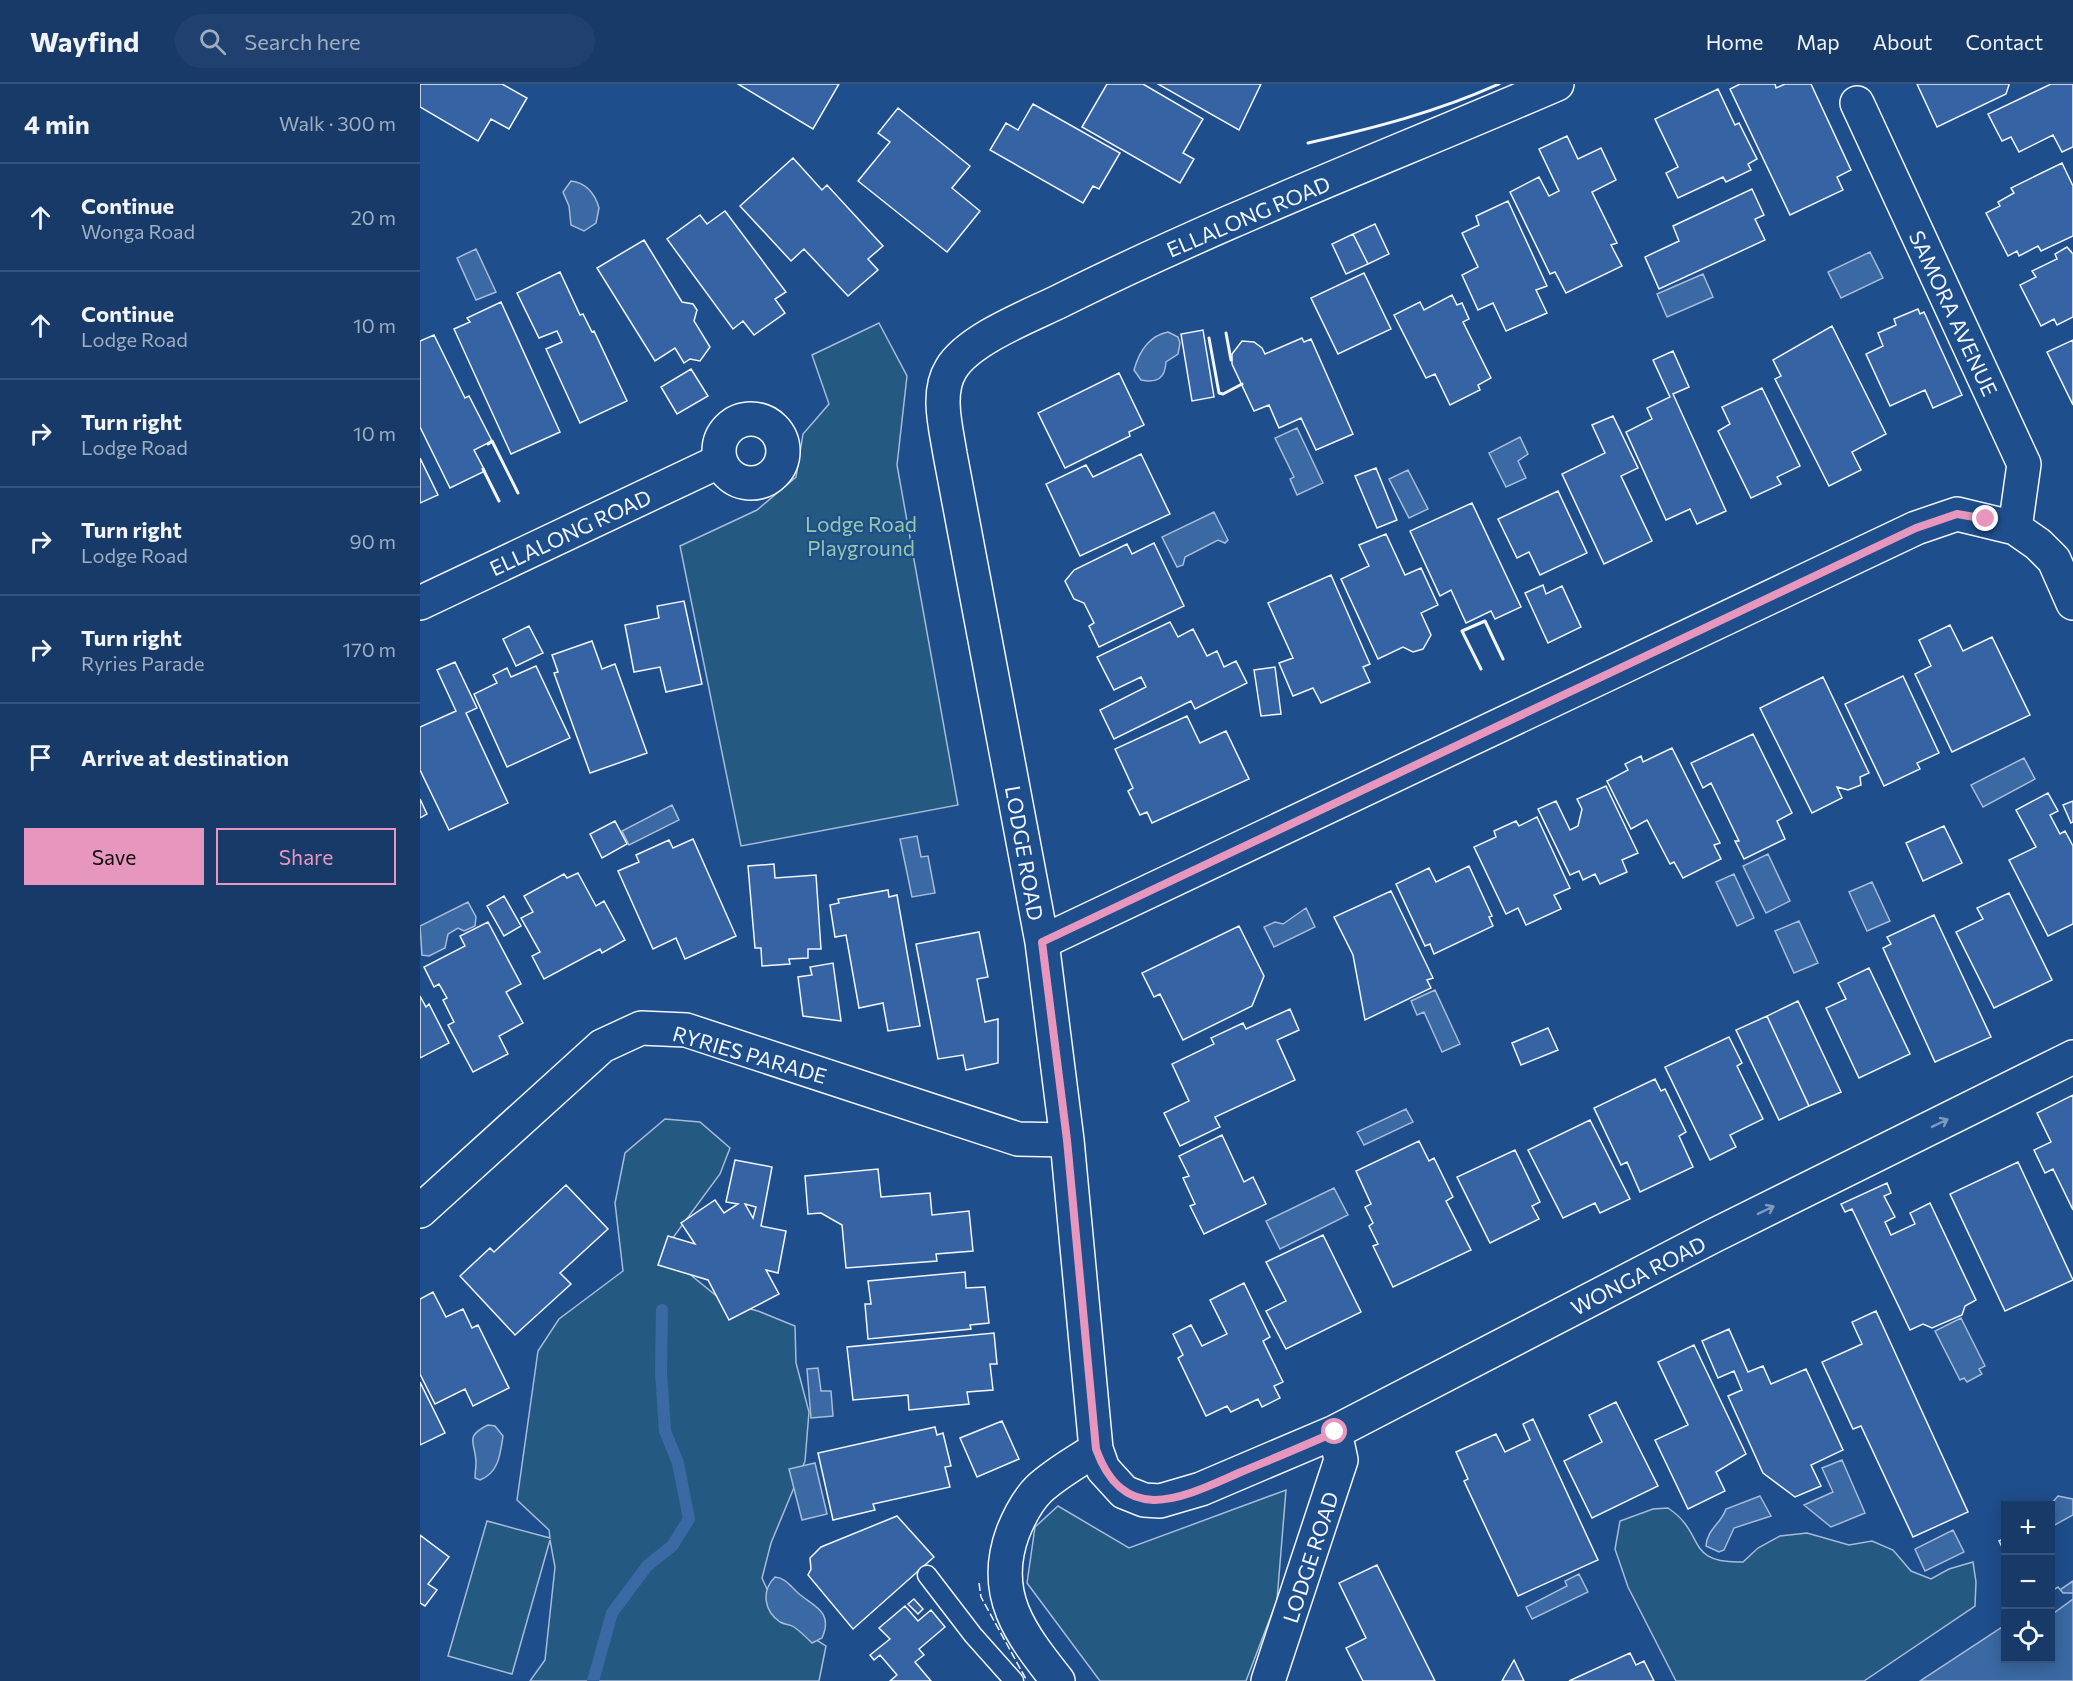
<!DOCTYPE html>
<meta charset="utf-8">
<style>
body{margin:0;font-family:Commissioner,sans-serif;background:#20416f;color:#f1f3f6}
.controls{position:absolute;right:18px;bottom:18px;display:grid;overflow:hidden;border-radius:0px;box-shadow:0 3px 15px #0003}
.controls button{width:54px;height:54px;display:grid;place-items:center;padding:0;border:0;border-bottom:2px solid #36547d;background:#173a69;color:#f1f3f6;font:30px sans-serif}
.stop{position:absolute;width:18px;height:18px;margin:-14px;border:4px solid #e797bd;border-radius:50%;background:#fff}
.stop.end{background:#e797bd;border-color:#fff;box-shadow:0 2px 6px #0008}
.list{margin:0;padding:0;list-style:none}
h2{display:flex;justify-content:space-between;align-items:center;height:78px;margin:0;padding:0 24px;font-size:26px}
h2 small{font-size:20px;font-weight:400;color:#9eadc0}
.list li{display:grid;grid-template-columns:39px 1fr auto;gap:18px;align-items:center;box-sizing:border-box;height:108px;padding:0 24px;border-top:2px solid #36547d}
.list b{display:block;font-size:22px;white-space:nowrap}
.list p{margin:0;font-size:20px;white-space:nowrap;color:#9eadc0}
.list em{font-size:20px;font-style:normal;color:#9eadc0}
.actions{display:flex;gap:12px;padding:18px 24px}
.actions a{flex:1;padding:14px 0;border:2px solid #e797bd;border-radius:0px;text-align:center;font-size:21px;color:#e797bd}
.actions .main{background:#e797bd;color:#111}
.icon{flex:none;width:33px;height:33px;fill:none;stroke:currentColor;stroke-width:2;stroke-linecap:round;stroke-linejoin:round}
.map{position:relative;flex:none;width:1653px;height:1597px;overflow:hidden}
header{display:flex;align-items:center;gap:36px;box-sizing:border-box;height:84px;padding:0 30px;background:#173a69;border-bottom:2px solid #36547d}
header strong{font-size:28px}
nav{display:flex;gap:33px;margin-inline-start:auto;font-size:21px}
.search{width:420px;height:54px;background:#20416f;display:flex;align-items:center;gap:15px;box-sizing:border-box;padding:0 21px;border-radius:33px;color:#9eadc0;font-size:22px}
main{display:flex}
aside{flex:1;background:#173a69}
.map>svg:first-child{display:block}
.green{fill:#245a82;stroke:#a8bbd7;stroke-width:1.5}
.water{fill:#3b69a3;stroke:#a8bbd7;stroke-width:1.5}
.pier{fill:#1f4e8c;stroke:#a8bbd7;stroke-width:1.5}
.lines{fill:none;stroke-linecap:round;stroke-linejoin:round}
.stream{stroke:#3b69a3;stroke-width:12}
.building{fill:#3563a3;stroke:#f2f6ff;stroke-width:1.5;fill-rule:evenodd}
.service-casing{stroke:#f2f6ff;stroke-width:21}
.minor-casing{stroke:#f2f6ff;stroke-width:36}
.service{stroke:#1f4e8c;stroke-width:18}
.minor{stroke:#1f4e8c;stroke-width:33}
.fence{stroke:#f2f6ff;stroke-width:1.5;stroke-dasharray:8 3;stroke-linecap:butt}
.wall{stroke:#f2f6ff;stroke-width:3}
.oneway{stroke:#7e9ac0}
.route{stroke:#e797bd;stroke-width:8}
.labels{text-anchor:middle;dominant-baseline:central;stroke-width:4.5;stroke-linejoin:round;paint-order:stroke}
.street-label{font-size:21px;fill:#f2f6ff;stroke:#1f4e8c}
.park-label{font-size:21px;fill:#97c8a6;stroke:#1f4e8c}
</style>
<header>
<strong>Wayfind</strong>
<div class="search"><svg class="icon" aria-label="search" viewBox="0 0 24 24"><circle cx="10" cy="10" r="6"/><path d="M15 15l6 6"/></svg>Search here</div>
<nav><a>Home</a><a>Map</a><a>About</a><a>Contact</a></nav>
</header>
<main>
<aside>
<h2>4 min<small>Walk · 300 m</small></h2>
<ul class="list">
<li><svg class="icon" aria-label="ahead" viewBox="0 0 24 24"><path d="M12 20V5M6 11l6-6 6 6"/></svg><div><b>Continue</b><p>Wonga Road</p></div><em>20 m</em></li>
<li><svg class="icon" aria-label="ahead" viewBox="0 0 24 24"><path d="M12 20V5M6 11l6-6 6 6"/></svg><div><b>Continue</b><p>Lodge Road</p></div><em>10 m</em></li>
<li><svg class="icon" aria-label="right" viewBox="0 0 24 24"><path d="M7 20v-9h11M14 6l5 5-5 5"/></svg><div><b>Turn right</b><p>Lodge Road</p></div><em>10 m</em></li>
<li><svg class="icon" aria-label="right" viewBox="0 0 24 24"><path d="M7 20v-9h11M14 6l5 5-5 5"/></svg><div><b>Turn right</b><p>Lodge Road</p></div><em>90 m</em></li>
<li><svg class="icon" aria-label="right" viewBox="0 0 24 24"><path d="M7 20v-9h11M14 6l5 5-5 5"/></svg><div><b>Turn right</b><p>Ryries Parade</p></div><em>170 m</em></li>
<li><svg class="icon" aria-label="arrive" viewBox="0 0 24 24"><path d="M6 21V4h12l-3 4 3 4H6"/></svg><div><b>Arrive at destination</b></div></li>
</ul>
<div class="actions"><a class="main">Save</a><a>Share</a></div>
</aside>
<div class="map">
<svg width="1653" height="1597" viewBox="0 0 1653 1597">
<rect width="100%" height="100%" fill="#1f4e8c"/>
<path class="green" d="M459,239L487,292L477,381L538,721L321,762L260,462L337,426L376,393L383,350L409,320L392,271Z
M245,1035L280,1038L310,1064L300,1090L249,1159L272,1192L304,1218L338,1227L375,1242L376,1279L389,1328L385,1377L351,1459L342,1494L355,1523L384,1548L406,1562L399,1597H110L125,1576L135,1483L130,1456L92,1590L28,1572L67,1437L130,1454L129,1446L97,1416L118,1267L139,1235L203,1187L195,1119L205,1069Z
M866,1406L857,1516L826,1597H680L607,1499L615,1443L638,1422L709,1464Z
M1248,1424C1287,1450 1264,1480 1323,1478L1338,1464L1360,1452L1387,1449L1429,1461L1452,1457L1473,1466L1491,1487L1511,1495L1529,1485L1553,1478L1556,1498L1555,1522L1444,1597H1256L1208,1503L1195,1465L1200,1437L1233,1425Z"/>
<path class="water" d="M151,97C167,99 175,110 179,124L176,139L164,147L151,141L149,122L143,108Z
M56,165L76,208L56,216L37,174Z
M1450,168L1463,194L1421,214L1408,188Z
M1283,190L1293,213L1247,233L1237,210Z
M748,248L758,253L760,259L758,270L746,278C745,295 737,299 721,296L714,286C719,268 728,252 748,248Z
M877,344L903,399L877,411L870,395L874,393L855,354Z
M1100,353L1108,370L1098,377L1106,394L1086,403L1069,369Z
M988,386L1008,425L989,434L969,395Z
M794,428L808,456L805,459L798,456L765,473L763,481L757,483L742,453Z
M1604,674L1615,695L1563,723L1551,701Z
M252,721L259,736L209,761L202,747Z
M497,752L501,773L508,772L515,809L492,813L480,755Z
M1348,770L1370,817L1346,829L1323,782Z
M1314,790L1334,834L1317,842L1296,798Z
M1452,798L1470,837L1447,847L1429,808Z
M48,818L56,833L55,842L44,847L38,844L28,850L25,864L9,872L2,871L0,842Z
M886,824L895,843L854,863L844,843L855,838L863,840Z
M1379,837L1398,879L1374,889L1355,847Z
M1015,906L1040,960L1022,968L1004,928L997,931L991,917Z
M986,1025L993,1038L944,1061L937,1048Z
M914,1104L928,1131L860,1165L846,1137Z
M1541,1234L1565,1282L1559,1285L1562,1290L1547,1298L1544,1294L1540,1296L1515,1247Z
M398,1284L401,1307H411L413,1332L391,1334L387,1285Z
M68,1341L75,1342L83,1352C80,1371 79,1388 60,1396L55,1394C55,1388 56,1384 56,1379C56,1359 43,1353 68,1341Z
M1422,1376L1445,1429L1411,1443L1384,1421L1413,1408L1402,1384Z
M395,1379L407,1430L382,1436L369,1385Z
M1340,1412L1351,1432L1314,1444L1304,1466L1299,1468L1286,1462C1287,1445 1301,1440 1306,1425Z
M1638,1412L1653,1415V1431L1631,1443L1630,1421Z
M1533,1446L1544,1468L1505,1487L1495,1465Z
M1159,1490L1168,1508L1112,1535L1106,1523L1147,1502L1145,1497Z
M355,1493C366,1494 370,1502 378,1509C393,1522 414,1527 402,1554L392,1559C387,1554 380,1547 374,1543C370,1540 365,1541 360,1538C344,1527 341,1507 355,1493Z
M1653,1497V1597H1500L1585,1541L1586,1574H1630L1631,1512Z"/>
<path class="pier" d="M1638,1503L1643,1509H1653V1515L1631,1531L1634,1516L1630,1508Z"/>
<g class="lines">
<path class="stream" d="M173,1597L192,1529L227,1482L252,1462L269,1435L258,1379L245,1347L241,1288L242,1226"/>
</g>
<path class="building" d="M0,0H82L107,14L89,45L71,35L58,57L0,23Z
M318,0H419L393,45Z
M687,0H723L783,35L763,69L774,75L760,99L662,43Z
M738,0H841L819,46Z
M1320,0H1355L1356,4L1365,0H1391L1431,86L1417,93L1423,106L1370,131L1310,5Z
M1497,0H1589V1L1586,10L1517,43Z
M1631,0H1653V63L1642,68L1633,51L1599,68L1591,53L1582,57L1568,30Z
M1298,5L1315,41L1319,39L1337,75L1328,80L1331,86L1306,98L1303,93L1258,114L1246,89L1258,83L1235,35Z
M613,20L700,69L679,105L673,102L663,119L570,66L586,39L598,46Z
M478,24L550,82L532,104L560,127L527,168L438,97L470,58L458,49Z
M1147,52L1158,75L1181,64L1196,96L1172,108L1197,159L1191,161L1202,182L1146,209L1135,188L1130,190L1090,108L1119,93L1129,112L1139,107L1119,65Z
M373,74L402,106L407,101L463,162L448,175L458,186L428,212L384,165L371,177L320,122Z
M1642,79L1653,102V152L1621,167L1618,162L1599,172L1597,167L1588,172L1566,129L1580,122L1578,118L1594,109L1591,104Z
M1332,105L1344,131L1335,135L1345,156L1239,205L1225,173L1259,157L1253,142Z
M1088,117L1127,202L1116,206L1127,229L1086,247L1073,219L1058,226L1042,191L1058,183L1042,149L1059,141L1056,132Z
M305,127L366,208L355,215L365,229L334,251L323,237L313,245L247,155L280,131L287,140Z
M955,140L969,170L948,180L933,150Z
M933,150L948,180L926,190L912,160Z
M224,156L262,218L273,220L277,226L274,237L290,263L280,277L270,275L264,279L255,264L235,277L177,184Z
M1647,163L1653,170V233L1637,241L1634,235L1621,242L1600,201L1616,193L1612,187L1637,175L1635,170Z
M140,188L160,231L163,230L172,248L174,247L207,317L160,339L126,265L142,258L137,247L119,254L97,209Z
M944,189L971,245L918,270L891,214Z
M1032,211L1037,221L1042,219L1049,235L1043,238L1071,294L1058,301L1060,306L1030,321L1015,290L1006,294L974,231L1000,218L1004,226Z
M81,218L140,348L91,370L34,245L50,238L47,234Z
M1498,225L1500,230L1504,228L1542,311L1513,324L1505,306L1470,322L1446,270L1463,262L1458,249L1476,241L1474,235Z
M1412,242L1466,350L1432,368L1441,386L1409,402L1355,295L1361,292L1353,276Z
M783,246L794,313L772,317L761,250Z
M14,251L45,314L49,312L72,357L54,366L65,387L30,404L0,343V257Z
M882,254L884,258L891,255L933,350L896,366L881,334L859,344L849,321L834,327L812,280V270L822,257L834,258L842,264L845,270Z
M1653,256V321L1627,268Z
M1253,267L1269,303L1253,310L1306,427L1277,440L1270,425L1246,436L1206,348L1232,335L1227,324L1250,313L1233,276Z
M271,285L288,312L257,330L241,303Z
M699,289L724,341L709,348L710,352L645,384L618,329Z
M1342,304L1380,382L1357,393L1361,400L1331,414L1298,347L1310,340L1302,323Z
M1193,332L1218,384L1201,392L1232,457L1184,480L1142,390L1185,369L1172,341Z
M721,370L750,430L660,472L626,400L666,381L673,393Z
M0,374L18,411L0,419Z
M956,384L977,436L957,444L935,392Z
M1138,407L1167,469L1120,491L1109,468L1097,474L1078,435Z
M1052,419L1101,523L1075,535L1071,527L1046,539L1031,506L1020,512L990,447Z
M966,450L985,491L1001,484L1018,521L1001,529L1011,551L1003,565L993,568L983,563L958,575L921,495L949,482L939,461Z
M734,459L764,522L679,563L669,542L674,539L664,519L654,515L645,497L654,486L707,460L712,470Z
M911,491L950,580L943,583L950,598L901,619L893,604L873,612L859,579L873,574L848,519Z
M1123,501L1126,510L1142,502L1161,543L1128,559L1105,509Z
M264,517L282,600L246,608L240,583L214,588L205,541L239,534L237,522Z
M750,538L758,553L773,545L787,572L797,567L804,583L816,577L827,599L775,625L771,617L694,655L680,626L726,603L721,593L694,606L677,573Z
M1530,541L1543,567L1572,553L1610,631L1532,668L1495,590L1511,582L1499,556Z
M109,542L123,569L96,582L83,555Z
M172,557L182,585L195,580L227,669L170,689L134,589L138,588L132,571Z
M35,578L57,624L46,629L88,719L29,746L0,686V643L36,627L17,586Z
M116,582L150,654L87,683L54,610L77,599L73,591L87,584L91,593Z
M855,583L861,630L841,632L834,586Z
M1483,592L1519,669L1497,679L1500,685L1464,702L1425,620Z
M1403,593L1449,689L1440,693L1441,701L1428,706L1417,703L1422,714L1392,729L1340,624Z
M767,632L780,659L806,647L829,695L732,739L727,728L720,731L708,707L713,704L695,665Z
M1333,650L1372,729L1357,737L1365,755L1324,775L1315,757H1319L1291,699L1283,704L1271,679Z
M1252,664L1300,759L1294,761L1301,775L1263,794L1254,778L1250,780L1227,736L1211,745L1187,697L1208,686L1205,680L1221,672L1223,678Z
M1186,702L1218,769L1202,776L1207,788L1180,800L1175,790L1163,796L1159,787L1150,791L1118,725L1136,717L1150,746L1158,742L1162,725L1157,715Z
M1628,709L1638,727L1630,731L1640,750L1645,747L1653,762V840L1628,852L1589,776L1616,763L1596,726Z
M0,715L7,730L0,734Z
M1653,717V738L1651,739L1643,721Z
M1117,733L1150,804L1134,811L1141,825L1106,841L1098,824L1086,830L1054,763L1076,753L1074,747L1096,737L1099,742Z
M195,737L207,760L182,774L170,750Z
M1524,742L1542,779L1503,797L1486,759Z
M273,755L316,852L265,875L256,854L233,865L198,787L219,778L216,771L249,756L253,764Z
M354,780L355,794L396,791L401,865H388V874L369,875L370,880L342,882L341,864H335L328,782Z
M1049,782L1072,832L1069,833L1073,842L1014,870L1010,860L1005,862L976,800L1009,784L1016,798Z
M158,789L176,822L184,817L205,856L182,869L180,865L124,895L112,872L120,868L101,834L113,828L104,812L144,790L147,794Z
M468,806L469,813L477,811L500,942L468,947L463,919L439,924L426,851L415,853L410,821L419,819L418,815Z
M971,807L1013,894L1007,896L1011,904L945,936L933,871L914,833Z
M1589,809L1632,896L1574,924L1536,848L1563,835L1557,824Z
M84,812L101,842L84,852L67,822Z
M1514,831L1571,953L1515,978L1463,864L1471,860L1467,853Z
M68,838L101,900L86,908L103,939L79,952L88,970L53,988L28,941L34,938L23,916L27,914L19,900L14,903L4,883L45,862L40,852Z
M819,842L844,892L832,922L763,956L740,910L734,913L722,889Z
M559,848L568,893L557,895L565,938L578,935V979L546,986L543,971L518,975L496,860Z
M413,879L421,937L383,932L378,893L392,891L390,883Z
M1449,884L1490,970L1439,994L1406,924L1426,915L1418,899Z
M0,912L6,923L9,920L29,959L0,974Z
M1378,917L1421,1008L1389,1022L1347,932Z
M870,925L879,946L857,956L875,996L795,1033L800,1043L760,1062L744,1029L769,1017L752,980L794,960L791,954L823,939L826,945Z
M1347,932L1389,1022L1359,1036L1316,946Z
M1128,944L1138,966L1101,981L1092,959Z
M1309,953L1322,979L1317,982L1343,1035L1310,1051L1316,1063L1290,1076L1245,983Z
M1235,995L1241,1007L1245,1005L1266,1048L1259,1052L1273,1083L1220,1108L1207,1078L1201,1081L1174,1024Z
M1653,1011V1126L1633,1085L1625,1089L1614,1066L1631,1058L1617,1029Z
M1170,1036L1210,1115L1180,1129L1175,1119L1143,1134L1108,1066Z
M802,1051L824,1098L833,1093L846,1120L784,1150L770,1122L775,1120L763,1094L769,1092L759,1072Z
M999,1057L1009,1077L1014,1074L1033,1113L1026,1117L1051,1166L973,1203L953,1162L958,1160L949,1142L953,1139L945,1123L951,1120L936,1087Z
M1095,1066L1120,1118L1112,1122L1119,1135L1070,1159L1037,1093Z
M315,1076L352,1083L341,1142L366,1147L358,1189L346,1186L359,1210L309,1236L288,1196L238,1181L248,1152L275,1160L261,1139L295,1116L304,1129L318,1120L306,1118ZM325,1120L336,1123L333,1134Z
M1598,1078L1653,1196L1585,1227L1530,1110Z
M458,1085L461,1113L510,1109L512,1131L549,1127L553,1167L516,1170L517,1177L426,1184L422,1141L401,1129L388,1130L385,1092Z
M1467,1099L1471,1109L1464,1112L1475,1133L1465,1138L1471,1151L1495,1140L1490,1129L1510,1119L1556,1216L1545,1222L1542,1231L1512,1244L1503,1240L1490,1246L1432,1125L1425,1128L1421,1120Z
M146,1101L188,1145L140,1189L151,1200L95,1251L40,1192L70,1164L74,1168Z
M903,1151L941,1228L866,1265L846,1227L866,1217L846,1178Z
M545,1188L546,1204L565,1203L569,1239L550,1241L551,1245L448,1255L445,1220H451L448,1197Z
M824,1199L850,1253L843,1257L863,1298L854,1302L860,1314L842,1323L838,1315L811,1328L807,1322L786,1332L758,1274L763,1271L753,1250L771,1241L782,1262L807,1250L790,1216Z
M13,1208L26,1233L43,1225L52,1244L58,1241L89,1304L53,1322L45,1305L15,1320L0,1290V1215Z
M1456,1227L1548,1428L1493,1453L1441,1342L1433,1345L1402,1278L1442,1260L1432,1238Z
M1309,1245L1328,1288L1343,1282L1351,1300L1386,1285L1423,1366L1391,1381L1401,1402L1375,1413L1343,1389L1308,1312L1322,1306L1314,1287L1298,1294L1282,1257Z
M574,1249L577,1280H570L573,1306L547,1308L549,1320L489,1326L488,1311L433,1316L427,1263Z
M1274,1261L1326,1370L1296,1388L1305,1407L1268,1425L1235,1356L1268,1341L1238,1278Z
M0,1298L25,1349L0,1361Z
M1196,1318L1238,1402L1172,1434L1144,1377L1182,1358L1169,1331Z
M1113,1335L1178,1476L1098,1512L1044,1397L1048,1395L1036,1368L1076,1350L1085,1368L1110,1356L1103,1340Z
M582,1337L599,1375L557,1393L540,1354Z
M515,1343L517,1351L523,1349L531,1382L525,1383L530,1403L453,1420L455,1426L413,1436L398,1369Z
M477,1432L514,1473L433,1545L388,1491L391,1485L390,1474L401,1463Z
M0,1451L29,1473L8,1500L17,1506L5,1522L0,1519Z
M1586,1454V1471L1579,1457Z
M957,1481L1015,1597H943L926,1564L946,1554L919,1499Z
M494,1515L503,1525L498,1530L488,1520Z
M485,1522L498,1537L511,1526L525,1543L499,1565L504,1571L495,1578L511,1597H470L477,1591L460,1571L454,1576L450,1571L470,1555L459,1544Z
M1210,1569L1216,1581L1224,1577L1234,1597H1149Z
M1094,1576L1104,1597H1082Z"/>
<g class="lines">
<g class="service-casing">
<path id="service" d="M507,1491L553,1551L594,1597"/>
</g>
<g class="minor-casing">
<path id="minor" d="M1137,0C970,72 800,137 638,218C607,233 548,256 531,285C516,309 526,344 530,370L622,858L647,1056L676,1365L683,1385L704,1408L724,1416L740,1417L781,1405L915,1348L1293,1152L1653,973
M1437,19L1604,380L1595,444
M299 367a32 32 0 1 1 64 0a32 32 0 1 1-64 0Z
M0,519L300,377
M622,858L1496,444L1537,430L1595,444L1618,460L1634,476L1653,519
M0,1127L182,962L221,944L266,946L598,1055L647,1056
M638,1597C600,1549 570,1510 593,1448C599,1433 608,1416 619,1405C636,1389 657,1378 676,1365
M848,1597L921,1376L915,1348"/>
</g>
<use href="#service" class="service"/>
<use href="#minor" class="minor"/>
<path class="fence" d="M559,1499L561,1513L607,1597"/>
<path class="wall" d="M888,59C954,44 1017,28 1079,0
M806,249L811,276
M789,254L799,309L803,310L822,300
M68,360L72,357L98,409
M63,385L79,417
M1061,585L1042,547L1065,537L1083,575"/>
</g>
<defs><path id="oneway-shaft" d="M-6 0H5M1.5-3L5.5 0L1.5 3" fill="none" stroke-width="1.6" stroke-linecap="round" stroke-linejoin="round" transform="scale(1.5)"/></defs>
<g class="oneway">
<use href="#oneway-shaft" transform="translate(1520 1039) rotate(-26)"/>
<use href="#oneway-shaft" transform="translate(1346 1126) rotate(-26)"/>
</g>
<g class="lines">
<path class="route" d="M915,1348C884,1362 852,1375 821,1388C764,1413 705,1445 676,1365L647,1056L622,858L1496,444L1537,430L1566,435"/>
</g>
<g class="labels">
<g class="street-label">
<text transform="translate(828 132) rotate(-23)">ELLALONG ROAD</text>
<text transform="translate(1534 229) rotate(65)">SAMORA AVENUE</text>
<text transform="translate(150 448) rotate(-25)">ELLALONG ROAD</text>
<text transform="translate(605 769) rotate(80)">LODGE ROAD</text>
<text transform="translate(330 970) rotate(16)">RYRIES PARADE</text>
<text transform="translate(1218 1191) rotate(-27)">WONGA ROAD</text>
<text transform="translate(890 1473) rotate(-72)">LODGE ROAD</text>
</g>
<g class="park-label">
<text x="441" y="439">Lodge Road<tspan x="441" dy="24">Playground</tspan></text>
</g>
</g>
</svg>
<div class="controls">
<button>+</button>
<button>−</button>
<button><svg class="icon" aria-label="locate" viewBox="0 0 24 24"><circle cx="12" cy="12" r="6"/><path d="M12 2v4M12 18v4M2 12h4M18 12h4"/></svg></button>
</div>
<div class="stop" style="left:915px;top:1348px"></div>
<div class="stop end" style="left:1566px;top:435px"></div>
</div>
</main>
